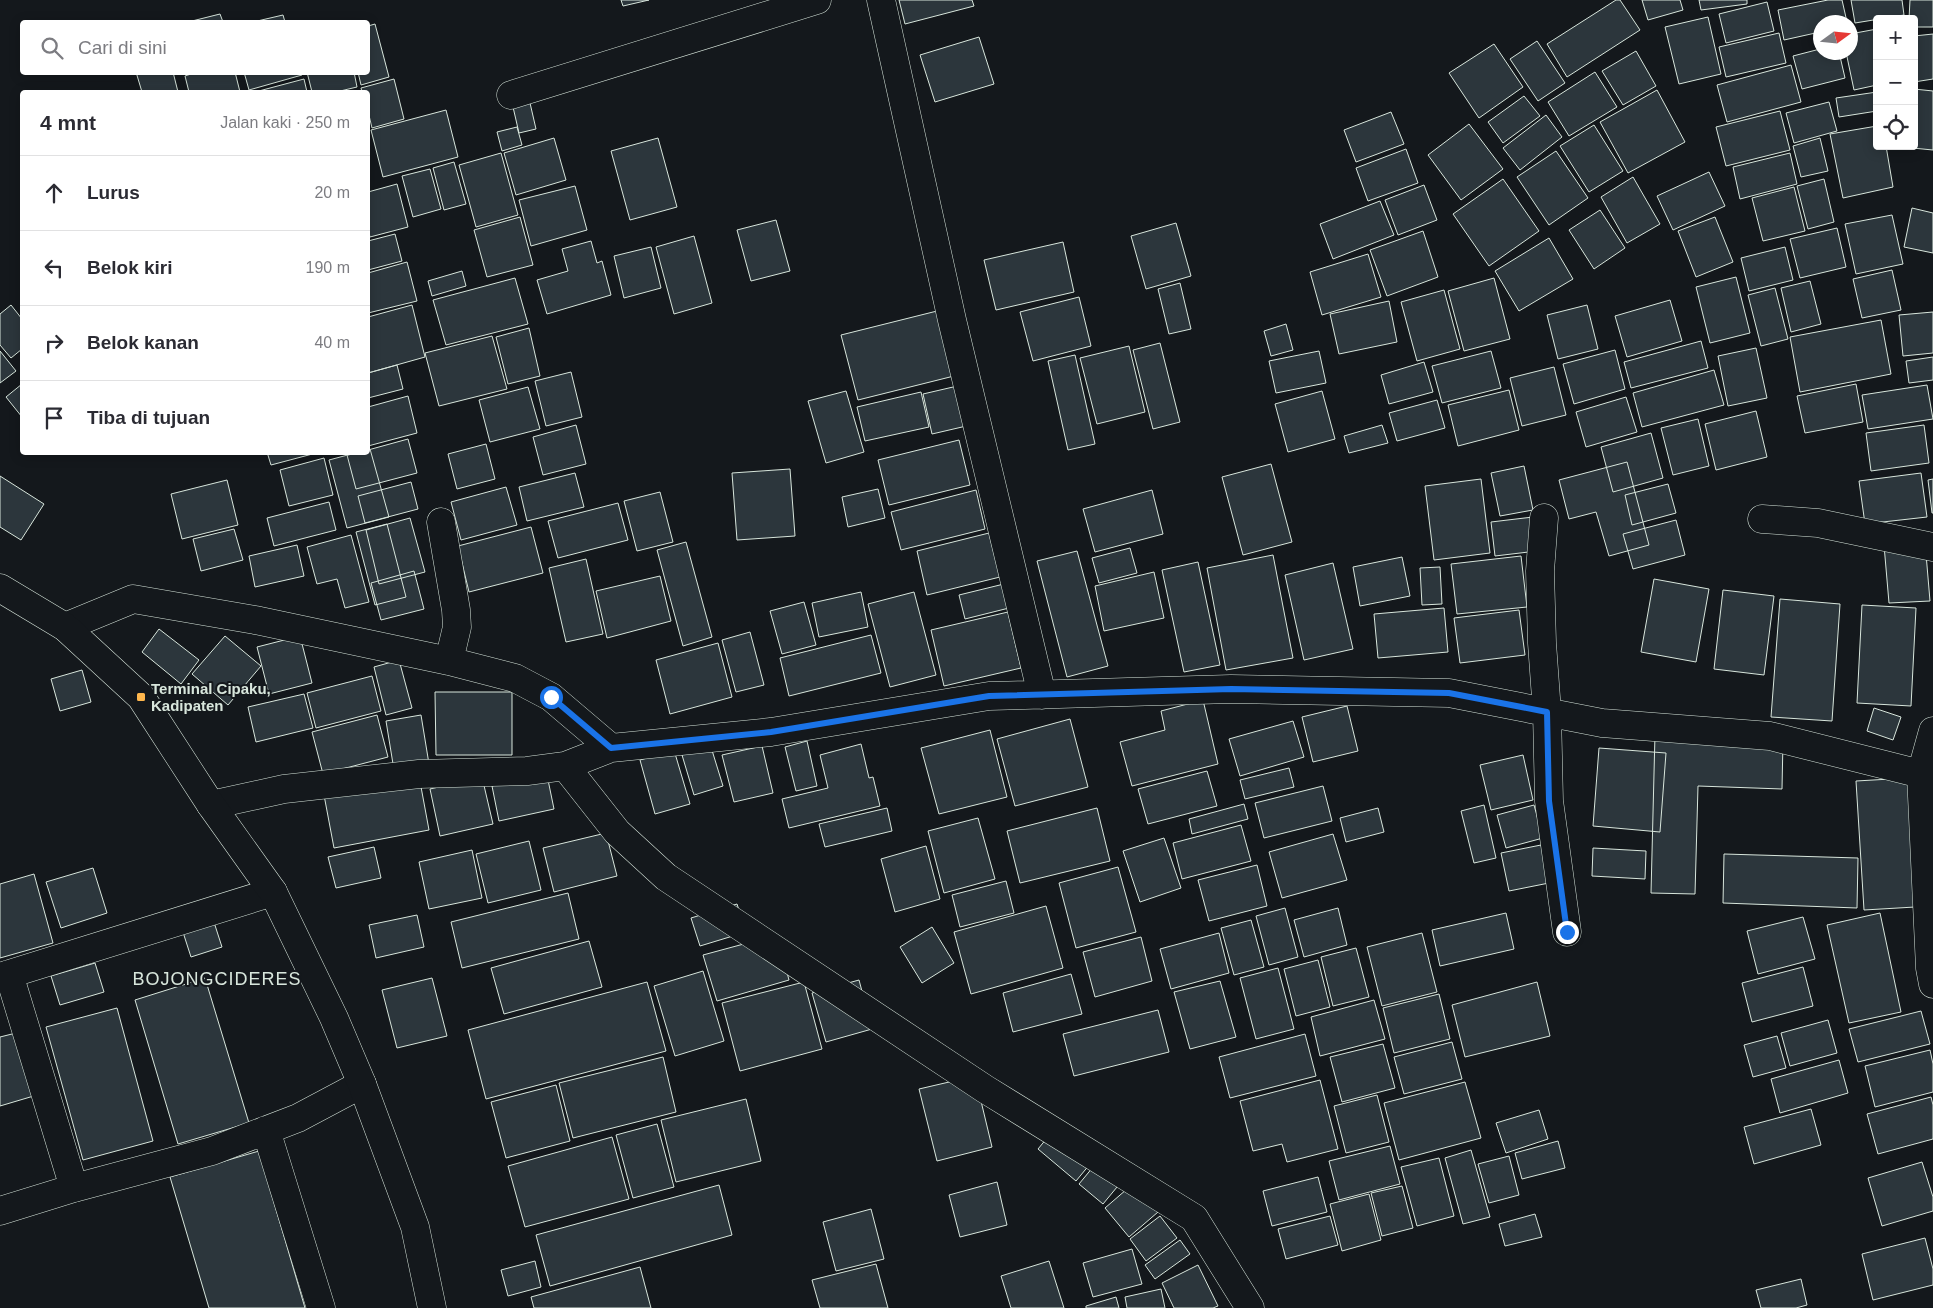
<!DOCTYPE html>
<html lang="id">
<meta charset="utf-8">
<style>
body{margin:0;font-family:Arial,sans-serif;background:#f2f2f3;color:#2b2b33}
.controls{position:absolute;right:15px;top:15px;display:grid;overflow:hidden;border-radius:5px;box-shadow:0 2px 12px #0003}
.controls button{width:45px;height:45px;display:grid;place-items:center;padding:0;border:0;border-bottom:1px solid #e1e1e2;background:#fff;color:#2b2b33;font:25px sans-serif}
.compass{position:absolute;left:1813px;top:15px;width:45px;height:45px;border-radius:50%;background:#fff;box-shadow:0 2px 12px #0003;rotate:75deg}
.stop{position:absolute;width:15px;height:15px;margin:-11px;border:4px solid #1a73e8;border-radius:50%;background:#fff}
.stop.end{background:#1a73e8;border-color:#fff;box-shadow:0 1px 5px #0008}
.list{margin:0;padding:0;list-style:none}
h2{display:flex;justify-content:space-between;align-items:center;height:65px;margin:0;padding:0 20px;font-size:21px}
h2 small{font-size:16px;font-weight:400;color:#7c7c81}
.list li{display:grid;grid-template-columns:32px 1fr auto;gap:15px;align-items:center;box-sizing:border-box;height:75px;padding:0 20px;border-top:1px solid #e1e1e2}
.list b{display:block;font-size:19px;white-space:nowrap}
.list em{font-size:16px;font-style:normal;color:#7c7c81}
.icon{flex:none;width:28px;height:28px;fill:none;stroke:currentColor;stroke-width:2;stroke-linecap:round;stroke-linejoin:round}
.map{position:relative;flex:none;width:1933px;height:1308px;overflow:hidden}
.search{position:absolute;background:#fff;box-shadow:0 2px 12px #0003;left:20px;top:20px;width:350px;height:55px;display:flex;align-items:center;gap:12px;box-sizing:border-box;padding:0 18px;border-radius:5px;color:#7c7c81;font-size:19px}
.panel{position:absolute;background:#fff;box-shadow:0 2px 12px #0003;left:20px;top:90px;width:350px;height:365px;border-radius:5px}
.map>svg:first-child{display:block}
.building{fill:#2c363c;stroke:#d8e6dc}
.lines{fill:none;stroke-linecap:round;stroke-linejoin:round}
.minor-casing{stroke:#d8e6dc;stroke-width:29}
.trunk-casing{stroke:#d8e6dc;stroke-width:29}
.minor{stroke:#14181c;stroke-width:28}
.trunk{stroke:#14181c;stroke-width:28}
.route{stroke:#1a73e8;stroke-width:6}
.poi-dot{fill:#ffb74d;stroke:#14181c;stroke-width:2}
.labels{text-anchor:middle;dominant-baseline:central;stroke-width:4;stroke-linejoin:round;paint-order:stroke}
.poi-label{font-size:15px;font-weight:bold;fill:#d8e6dc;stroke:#14181c;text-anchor:start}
.quarter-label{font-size:18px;letter-spacing:1px;fill:#d8e6dc;stroke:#14181c}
</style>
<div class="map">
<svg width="1933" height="1308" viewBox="0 0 1933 1308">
<rect width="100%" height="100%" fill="#14181c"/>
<path class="building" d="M621,0H649L623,6Z
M899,0H972L974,6L905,24Z
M1616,0H1620L1640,30L1567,77L1547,44Z
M1642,0H1680L1683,10L1648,20Z
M1699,0H1747V4L1701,10Z
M1828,0H1842L1847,22H1820V32L1784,40L1778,10Z
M1851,0H1902L1904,15L1855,23Z
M1910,0H1933V27H1914V19H1909Z
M1767,2L1774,31L1726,43L1719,14Z
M220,14L223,22H188Z
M283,15L285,22H253Z
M1708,17L1721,74L1679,84L1665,27Z
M375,24L389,77L361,85L358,72H368V26Z
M1877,29V85L1854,90L1846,52H1850V34Z
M1779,33L1786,63L1726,77L1719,47Z
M1933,34V79L1914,82V36Z
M979,37L994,84L935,102L920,55Z
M1537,41L1565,83L1538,101L1510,59Z
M1494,44L1523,87L1479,118L1449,73Z
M1820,49V52H1839L1845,78L1802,89L1793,56Z
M1636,51L1656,86L1623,105L1602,71Z
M1791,65L1801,102L1727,122L1717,85Z
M136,72H173L178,92H142Z
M197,72H235L240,92H189L185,76Z
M244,72H301L302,75L249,90Z
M307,72H354L357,87L336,92H312Z
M1595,72L1617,107L1569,136L1548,102Z
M304,79L307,92H255Z
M394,79L404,119L372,128L368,111V92H362L361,88Z
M1914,89L1933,91V150L1902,147L1914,146Z
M1657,90L1685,142L1628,173L1600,122Z
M1877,92V111L1839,117L1836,98Z
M1524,96L1540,116L1503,143L1488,122Z
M1829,102L1837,131L1794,143L1786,113Z
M530,103L536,129L519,133L513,107Z
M446,110L458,157L383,177L371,130Z
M1780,111L1790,150L1726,166L1716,127Z
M1391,112L1404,144L1356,162L1344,130Z
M1546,115L1562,137L1520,170L1503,148Z
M1469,124L1503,169L1461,200L1428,155Z
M1594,125L1623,171L1589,192L1560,146Z
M1877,126V146H1886L1893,187L1843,198L1830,134Z
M517,127L522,145L502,151L497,132Z
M554,138L566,180L516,195L504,153Z
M658,138L677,207L630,220L611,151Z
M1820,138L1828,171L1801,177L1793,146Z
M1406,149L1418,183L1368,201L1356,168Z
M1556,151L1588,198L1549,225L1517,177Z
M501,153L518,215L476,227L459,165Z
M1790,153L1797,184L1740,199L1733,167Z
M454,162L466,204L444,210L433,168Z
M430,169L441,209L413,217L402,176Z
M1709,172L1725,206L1673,230L1657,196Z
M1633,177L1660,224L1627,243L1601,197Z
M1503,179L1539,231L1489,266L1453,214Z
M1824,179L1834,222L1808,229L1797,186Z
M397,184L408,227L370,237L368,229V192Z
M1424,185L1437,220L1398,235L1385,200Z
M575,186L587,230L531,246L519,200Z
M1794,187L1805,231L1763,241L1752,198Z
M1380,201L1394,235L1333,259L1320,224Z
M1912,208L1933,213V253L1904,247Z
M1600,210L1625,248L1594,269L1569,230Z
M1892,215L1903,264L1856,274L1845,224Z
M520,217L533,265L487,277L474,230Z
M1715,217L1733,262L1696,277L1678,231Z
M776,220L790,271L751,281L737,230Z
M1176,223L1191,276L1146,289L1131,236Z
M1837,228L1846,267L1800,278L1790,239Z
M1423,231L1438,277L1387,296L1370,250Z
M395,234L402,261L368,270V241Z
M694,236L712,303L674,314L656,247Z
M1549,238L1573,279L1519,311L1495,271Z
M591,241L597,263L602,261L611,295L547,314L537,280L568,271L562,249Z
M1063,242L1074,292L996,310L984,260Z
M651,247L661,288L624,298L614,256Z
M1785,247L1793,280L1749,291L1741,258Z
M1368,254L1381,297L1322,315L1310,272Z
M407,262L417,301L368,313V273Z
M1892,270L1901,310L1862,318L1853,279Z
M462,271L466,286L432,296L428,281Z
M1736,277L1750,333L1710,343L1696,287Z
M515,278L528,324L446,345L433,300Z
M1494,278L1510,339L1464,351L1448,291Z
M1810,281L1821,324L1791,332L1781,288Z
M1180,283L1191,329L1169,334L1158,289Z
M1775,288L1788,339L1761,346L1748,295Z
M1444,290L1460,349L1417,361L1401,302Z
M1079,297L1091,346L1033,361L1020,312Z
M1670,300L1682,341L1627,357L1615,316Z
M1389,301L1397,342L1339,354L1330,314Z
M11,305L22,319V349L11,358L0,345V314Z
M412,305L425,357L368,373V317Z
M1587,305L1598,349L1558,359L1547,315Z
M937,311L954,376L858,400L841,335Z
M1933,312V353L1903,356L1899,315Z
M1881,320L1891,374L1800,392L1790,337Z
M1286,324L1293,350L1271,356L1264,331Z
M529,328L540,376L508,384L496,337Z
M492,336L507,389L439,406L425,353Z
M1701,341L1708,368L1631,388L1624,362Z
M1160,343L1180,422L1153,429L1133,350Z
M1129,346L1145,412L1097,424L1080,358Z
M1756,348L1767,398L1728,406L1718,356Z
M1615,350L1625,389L1574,404L1563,364Z
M0,351L16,371L0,383Z
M1319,351L1326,383L1276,393L1269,361Z
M1491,351L1501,388L1442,403L1432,366Z
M1075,355L1095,444L1068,450L1048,361Z
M1933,357V380L1909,383L1906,361Z
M1424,362L1433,392L1389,404L1381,375Z
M397,365L403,389L368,398V373Z
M1554,367L1566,415L1522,426L1510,378Z
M1714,370L1724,405L1642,427L1633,393Z
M571,372L582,417L546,426L535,381Z
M22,384V417L6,397Z
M966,384L975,424L932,434L923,394Z
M1856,384L1863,422L1805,433L1797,396Z
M1927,385L1933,419L1868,429L1862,395Z
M528,387L540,429L490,442L479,400Z
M1509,390L1519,430L1458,446L1448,405Z
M846,391L864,452L826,463L808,401Z
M1322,391L1335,439L1288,452L1275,404Z
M921,392L929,427L865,441L857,407Z
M408,396L417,433L368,446V407Z
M1626,397L1637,432L1586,447L1576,412Z
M1437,400L1445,428L1397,441L1389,413Z
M1756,411L1767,457L1716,470L1705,424Z
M1698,419L1709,466L1673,475L1661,428Z
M576,425L586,464L543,475L533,437Z
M1382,425L1388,443L1349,453L1344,436Z
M1924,425L1929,463L1871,471L1866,433Z
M1651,433L1663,478L1613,492L1601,447Z
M408,439L417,473L356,489L347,455L368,452V450Z
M959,440L970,485L889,505L878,460Z
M486,444L495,479L457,489L448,454Z
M370,449L389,517L347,528L329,460L359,452H368V450Z
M267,452H320L271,465Z
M324,458L333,495L289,506L280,470Z
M1627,462L1649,545L1609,556L1596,512L1569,519L1559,480Z
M1271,464L1292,542L1243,555L1222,477Z
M1524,466L1533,510L1500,516L1491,473Z
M790,469L795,536L737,540L732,473Z
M575,473L584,507L527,521L519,487Z
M1921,473L1927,517L1865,524L1859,481Z
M0,476L44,504L21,540L0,527Z
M1481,479L1490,553L1434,560L1425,486Z
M1933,479V513H1932L1928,480Z
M227,480L238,525L182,539L171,494Z
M411,482L418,509L365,523L358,496Z
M1668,484L1676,513L1632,525L1625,495Z
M506,487L517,525L461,540L451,502Z
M878,489L885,518L848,527L842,497Z
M976,490L985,529L901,550L891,512Z
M1152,490L1163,534L1095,552L1083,509Z
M660,492L673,542L637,551L624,501Z
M329,502L336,530L274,546L267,518Z
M618,503L628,540L558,558L548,521Z
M1533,517L1537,551L1495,556L1491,522Z
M410,518L425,572L379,584L366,530Z
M1676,520L1685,555L1633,569L1623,534Z
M387,524L406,597L375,605L356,532Z
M531,527L543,573L469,592L458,546Z
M234,529L243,560L201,571L193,539Z
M989,533L1000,577L927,595L917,551Z
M351,535L369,602L345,608L337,579L317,584L307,547Z
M686,542L712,637L683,646L657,550Z
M1925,542L1930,601L1889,603L1884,545Z
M297,545L304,576L255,587L249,556Z
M1130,548L1137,573L1099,583L1092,558Z
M1077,551L1108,666L1067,677L1037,561Z
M1273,555L1293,658L1226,670L1207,568Z
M1521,556L1527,607L1457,614L1451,564Z
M1402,557L1410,596L1360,606L1353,567Z
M586,559L603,634L566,642L549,568Z
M1198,562L1220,665L1184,672L1162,570Z
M1333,563L1353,649L1304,660L1285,575Z
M1440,567L1442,604L1422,605L1420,568Z
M414,571L424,609L381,620L371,583Z
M1154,572L1164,618L1104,631L1095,586Z
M660,576L671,621L607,638L596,591Z
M1654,579L1709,589L1696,662L1641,652Z
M1008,583L1013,607L965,619L959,595Z
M1723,590L1774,596L1764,675L1714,669Z
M861,592L868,627L819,637L812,603Z
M914,592L936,675L890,687L868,604Z
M1780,599L1840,604L1832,721L1771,717Z
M804,602L816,645L782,654L770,611Z
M1862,605L1916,608L1911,706L1857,703Z
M1444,608L1448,652L1378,658L1374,614Z
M1519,610L1525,655L1460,663L1454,618Z
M1008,612L1021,668L944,686L931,630Z
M159,629L199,660L181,684L142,652Z
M750,632L764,685L736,692L722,640Z
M871,635L881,673L789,696L780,658Z
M225,636L261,666L228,705L192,674Z
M300,636L312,683L269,694L257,647Z
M718,643L732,697L670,714L656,660Z
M399,660L412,708L386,715L374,667Z
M82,670L91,702L60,711L51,679Z
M372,676L381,711L316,728L307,693Z
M435,692H512V755H436Z
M304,694L313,728L256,742L248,707Z
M1203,700L1218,764L1132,786L1120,742L1165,730L1161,711Z
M1347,706L1358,751L1313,762L1302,717Z
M1874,708L1901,717L1893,740L1867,731Z
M377,715L388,757L323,774L312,732Z
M421,715L429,764L394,770L386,721Z
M1070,719L1088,787L1015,806L997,739Z
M1293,721L1304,757L1240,776L1229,739Z
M990,730L1007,797L939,814L921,748Z
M1655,734L1783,740L1782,789L1698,786L1695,894L1651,893Z
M807,741L817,786L796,791L785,747Z
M861,744L869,778L873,777L880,806L789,828L782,799L828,788L820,755Z
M762,746L773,793L734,802L722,755Z
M711,747L723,786L694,795L682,755Z
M1599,748L1666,753L1660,832L1593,826Z
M674,750L690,804L655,814L640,760Z
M1523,755L1533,800L1491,810L1480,765Z
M1289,768L1294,787L1245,799L1240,780Z
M1207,771L1217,806L1148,824L1138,789Z
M547,775L554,809L499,821L492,786Z
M419,776L429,830L334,848L324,795Z
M482,777L493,824L440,836L430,789Z
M1908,778L1915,907L1864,910L1856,781Z
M1323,786L1332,821L1264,838L1255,803Z
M1244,804L1248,819L1192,834L1189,819Z
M1484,805L1496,858L1474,863L1461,811Z
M1534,805L1543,838L1506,848L1497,815Z
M887,808L892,831L825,847L819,824Z
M1097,808L1110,861L1020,883L1007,831Z
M1378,808L1384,832L1346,842L1340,818Z
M978,818L995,879L944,893L928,831Z
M1241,825L1251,861L1182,879L1173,843Z
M606,833L617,876L554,892L543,848Z
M1333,834L1347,880L1282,898L1269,852Z
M1164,838L1181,888L1140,902L1123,851Z
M529,841L541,890L488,903L476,854Z
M1541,845L1549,883L1509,891L1501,853Z
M926,846L940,899L895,912L881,859Z
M374,847L381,878L336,888L328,857Z
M1593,848L1646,851L1645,879L1592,876Z
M472,850L482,898L429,909L419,862Z
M1724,854L1858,858L1857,908L1723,903Z
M1257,865L1267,906L1209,921L1198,880Z
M1118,867L1136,932L1076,948L1059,883Z
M93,868L107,913L61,928L46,882Z
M34,874L53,943L0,958V884Z
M1006,881L1014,913L960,927L952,895Z
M568,893L579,939L462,968L451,922Z
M737,904L746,932L700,946L691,918Z
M1046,906L1063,968L971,994L954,932Z
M1285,908L1298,957L1269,965L1256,916Z
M1338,908L1347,945L1304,957L1294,920Z
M1506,913L1514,949L1440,966L1432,930Z
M1880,913L1901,1012L1849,1023L1827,925Z
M417,915L424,947L376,958L369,925Z
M212,916L222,947L191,957L181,926Z
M1803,917L1815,959L1758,974L1747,931Z
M1251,920L1264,967L1234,975L1221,928Z
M932,927L954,963L922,983L900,947Z
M1219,933L1229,973L1171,989L1160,949Z
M1422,933L1437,992L1382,1006L1367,947Z
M777,935L789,980L717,1001L703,955Z
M1141,937L1152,981L1095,997L1083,952Z
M589,941L602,987L504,1014L491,968Z
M1356,948L1369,997L1333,1006L1321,957Z
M1318,960L1330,1007L1296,1016L1284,969Z
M95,963L104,992L60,1005L51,976Z
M1803,967L1813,1006L1752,1022L1742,983Z
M1278,968L1294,1029L1256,1039L1240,978Z
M703,971L724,1041L675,1056L654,986Z
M1071,974L1082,1014L1013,1032L1003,993Z
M205,978L249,1123L178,1144L135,1000Z
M432,978L447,1036L397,1048L382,990Z
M859,980L872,1029L826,1042L812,993Z
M1220,981L1236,1037L1190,1049L1174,992Z
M647,982L666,1051L486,1099L468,1030Z
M804,982L822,1049L740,1071L722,1003Z
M1537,982L1550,1036L1465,1057L1452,1005Z
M1439,994L1450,1039L1394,1053L1383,1008Z
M1374,1000L1385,1039L1320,1056L1311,1017Z
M117,1008L153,1141L83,1160L46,1027Z
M1158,1010L1169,1052L1074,1076L1063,1034Z
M1921,1011L1930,1044L1858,1062L1849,1029Z
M1828,1020L1837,1053L1790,1066L1781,1033Z
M20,1032L37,1095L0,1106V1037Z
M1305,1034L1316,1076L1230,1098L1219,1057Z
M1777,1036L1786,1068L1753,1077L1744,1045Z
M1452,1042L1462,1079L1404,1094L1394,1057Z
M1383,1044L1395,1088L1342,1102L1330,1057Z
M1930,1050L1933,1064V1092L1875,1107L1865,1066Z
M663,1057L676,1112L573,1138L559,1083Z
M1839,1060L1848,1093L1780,1113L1771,1079Z
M975,1076L992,1147L937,1161L919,1089Z
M1320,1080L1338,1149L1287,1162L1282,1144L1253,1151L1240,1101Z
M1465,1082L1481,1138L1399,1160L1384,1103Z
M556,1085L570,1141L506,1158L491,1102Z
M1377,1095L1389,1142L1346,1153L1334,1106Z
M1931,1097L1933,1105V1139L1878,1154L1867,1114Z
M746,1099L761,1161L676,1182L661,1120Z
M1811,1109L1821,1145L1754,1164L1744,1127Z
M1539,1110L1548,1139L1506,1153L1496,1123Z
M657,1124L674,1187L633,1198L616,1135Z
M1052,1132L1090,1164L1076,1181L1038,1149Z
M612,1137L629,1199L525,1227L508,1166Z
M1558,1141L1565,1168L1522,1179L1515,1153Z
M1390,1146L1400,1184L1339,1200L1329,1161Z
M1471,1150L1490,1217L1463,1224L1445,1158Z
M259,1151L305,1308H209L170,1177Z
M1509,1156L1519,1195L1489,1203L1478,1164Z
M1439,1158L1454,1216L1417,1226L1401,1167Z
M1098,1161L1122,1181L1103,1204L1079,1184Z
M1922,1162L1933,1197V1211L1882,1226L1868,1178Z
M1318,1177L1327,1212L1272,1226L1263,1191Z
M997,1182L1007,1225L960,1237L949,1195Z
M1134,1183L1158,1212L1129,1237L1105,1208Z
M719,1185L732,1235L550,1286L536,1235Z
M1402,1186L1413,1228L1382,1236L1371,1193Z
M1369,1194L1381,1240L1342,1251L1330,1204Z
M871,1209L884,1259L836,1271L823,1222Z
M1535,1214L1542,1237L1505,1246L1499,1224Z
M1160,1216L1177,1238L1146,1261L1130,1239Z
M1330,1216L1338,1245L1286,1259L1278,1229Z
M1925,1238L1933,1269V1285L1873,1300L1862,1254Z
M1180,1240L1190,1254L1155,1279L1145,1265Z
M1132,1249L1142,1284L1093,1297L1083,1263Z
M535,1261L541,1287L508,1296L501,1270Z
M1049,1261L1064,1308H1011L1001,1276Z
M876,1264L888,1308H820L812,1280Z
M1198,1265L1218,1306L1213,1308H1174L1162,1283Z
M640,1267L651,1308H534L531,1297Z
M1801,1279L1807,1305L1796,1308H1761L1756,1290Z
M1161,1289L1165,1308H1127L1125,1297Z
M1116,1297L1119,1308H1086V1306Z"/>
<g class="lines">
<g class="minor-casing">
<path id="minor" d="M881,0L952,320L1042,695
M511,95L817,0
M1544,518L1540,571L1542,643L1547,712L1549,801L1567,932
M1762,519L1818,523L1933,547
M441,522L456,610L457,627L449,661
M65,627L133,599L255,620L449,661L515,678L551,697L611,748
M565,766L617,832L666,877L985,1089L1194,1218L1250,1308
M1921,774L1933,731
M211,805L284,789L419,774L527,771L565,766L611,748L771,732L989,696L1231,689L1449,693L1602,723L1770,736L1921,774L1930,968L1933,984
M9,974L74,1188
M0,977L273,892
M266,1130L321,1308
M0,1211L74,1188L212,1151L298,1118L362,1084"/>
</g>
<g class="trunk-casing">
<path id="trunk" d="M0,588L65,627L141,697L211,805L273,892L334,1018L362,1084L415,1227L432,1308"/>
</g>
<use href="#minor" class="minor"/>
<use href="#trunk" class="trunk"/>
</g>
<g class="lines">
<path class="route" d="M551,697L611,748L771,732L989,696L1231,689L1449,693L1547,712L1549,801L1567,932"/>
</g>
<rect class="poi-dot" x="136" y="692" width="10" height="10" rx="2.5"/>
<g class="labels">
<g class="poi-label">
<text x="151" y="688">Terminal Cipaku,<tspan x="151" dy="17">Kadipaten</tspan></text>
</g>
<g class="quarter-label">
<text x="217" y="979">BOJONGCIDERES</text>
</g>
</g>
</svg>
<div class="controls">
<button>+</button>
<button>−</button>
<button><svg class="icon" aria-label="locate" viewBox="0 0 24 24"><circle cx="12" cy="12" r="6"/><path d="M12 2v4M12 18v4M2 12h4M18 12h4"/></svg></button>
</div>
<svg class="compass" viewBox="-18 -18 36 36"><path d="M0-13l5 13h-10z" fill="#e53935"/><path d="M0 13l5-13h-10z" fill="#7c7c81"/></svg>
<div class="stop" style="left:551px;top:697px"></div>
<div class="stop end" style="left:1567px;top:932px"></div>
<div class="search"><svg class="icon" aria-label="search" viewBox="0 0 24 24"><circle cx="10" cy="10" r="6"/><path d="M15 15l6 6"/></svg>Cari di sini</div>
<section class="panel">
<h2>4 mnt<small>Jalan kaki · 250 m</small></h2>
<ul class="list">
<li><svg class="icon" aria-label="ahead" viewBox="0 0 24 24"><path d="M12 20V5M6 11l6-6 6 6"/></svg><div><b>Lurus</b></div><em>20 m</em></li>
<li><svg class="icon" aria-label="left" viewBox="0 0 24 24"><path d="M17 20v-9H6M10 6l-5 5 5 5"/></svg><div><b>Belok kiri</b></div><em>190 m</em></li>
<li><svg class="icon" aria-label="right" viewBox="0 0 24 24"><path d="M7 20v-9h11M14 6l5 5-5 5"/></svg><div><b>Belok kanan</b></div><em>40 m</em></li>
<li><svg class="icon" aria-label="arrive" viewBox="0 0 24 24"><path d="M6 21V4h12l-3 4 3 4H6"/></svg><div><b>Tiba di tujuan</b></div></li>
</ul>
</section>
</div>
